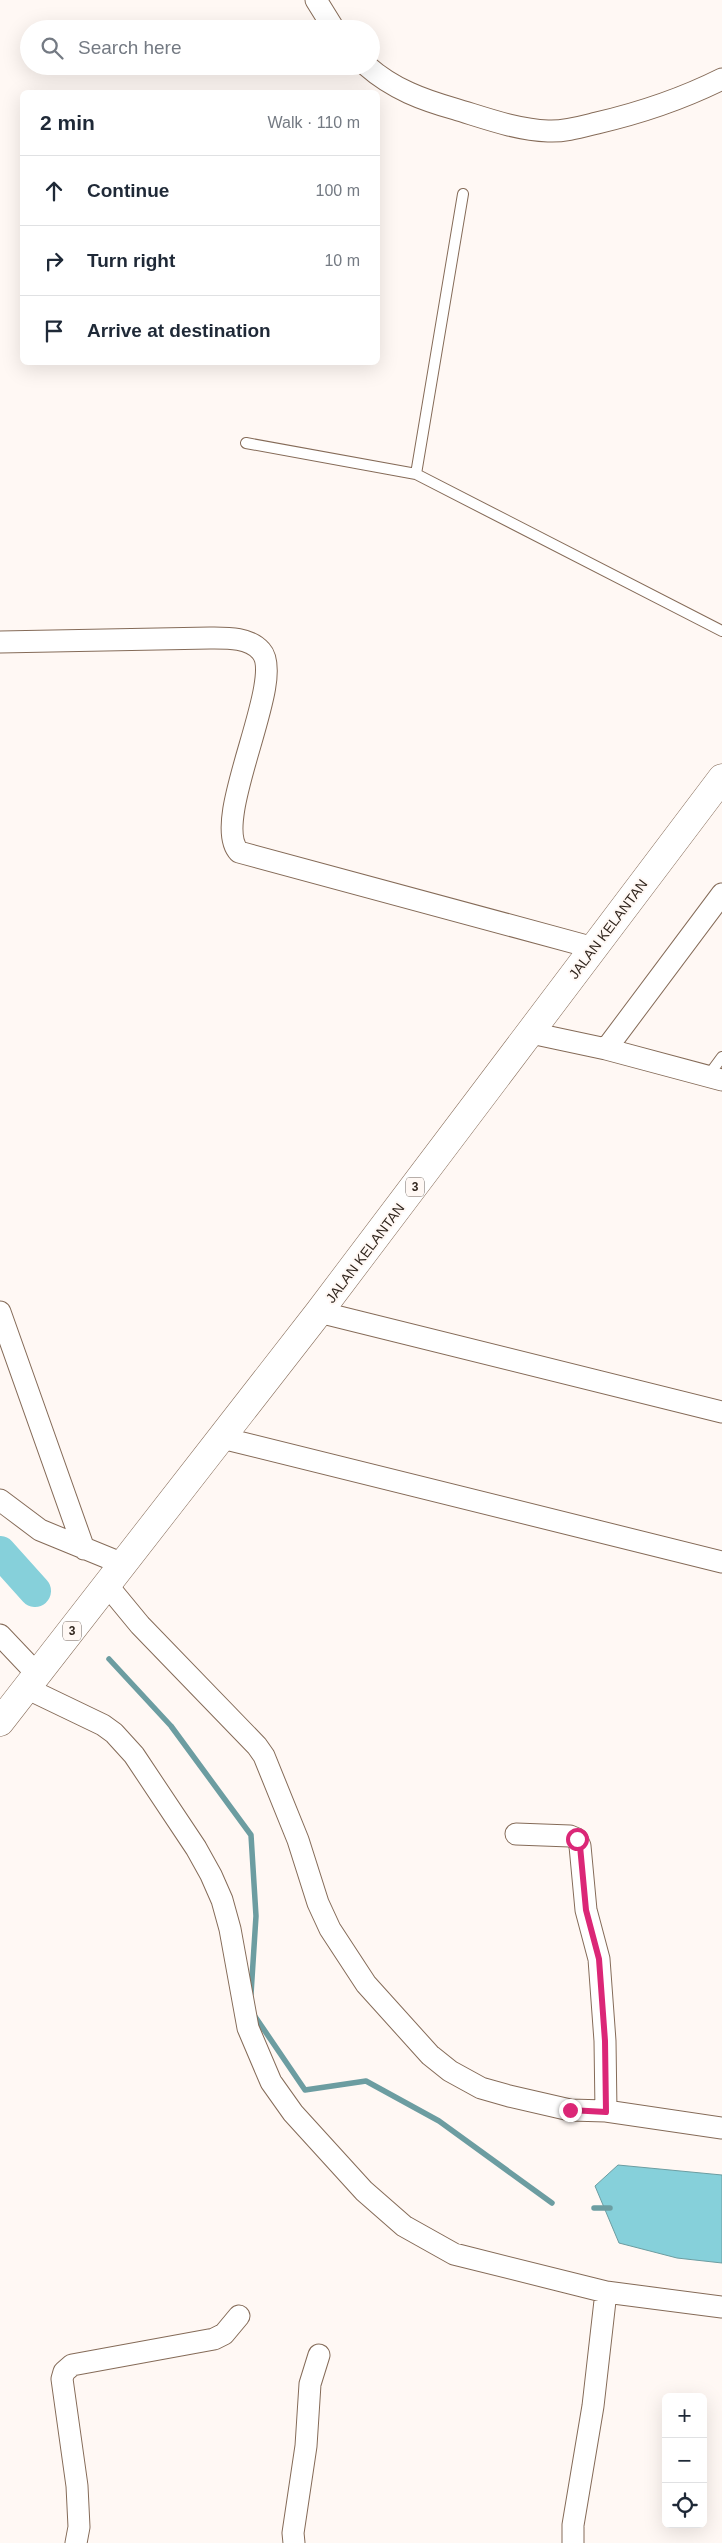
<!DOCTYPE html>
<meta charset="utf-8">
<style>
body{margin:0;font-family:Helvetica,sans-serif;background:#f6f6f7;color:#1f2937}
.controls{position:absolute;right:15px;bottom:15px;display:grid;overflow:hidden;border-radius:8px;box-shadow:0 5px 20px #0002}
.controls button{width:45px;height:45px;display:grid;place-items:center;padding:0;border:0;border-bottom:1px solid #e0e1e3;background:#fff;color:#1f2937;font:25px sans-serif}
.stop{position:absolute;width:15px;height:15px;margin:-11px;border:4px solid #db2777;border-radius:50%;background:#fff}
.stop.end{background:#db2777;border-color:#fff;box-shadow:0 1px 5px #0008}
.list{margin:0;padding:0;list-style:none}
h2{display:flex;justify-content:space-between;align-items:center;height:65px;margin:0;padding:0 20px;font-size:21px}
h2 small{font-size:16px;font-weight:400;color:#747a83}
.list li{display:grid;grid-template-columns:32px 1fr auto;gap:15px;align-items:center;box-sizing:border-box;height:70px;padding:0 20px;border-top:1px solid #e0e1e3}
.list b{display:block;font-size:19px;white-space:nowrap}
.list em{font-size:16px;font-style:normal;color:#747a83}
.icon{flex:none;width:28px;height:28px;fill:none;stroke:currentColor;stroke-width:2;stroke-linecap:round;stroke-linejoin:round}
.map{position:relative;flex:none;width:722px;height:2543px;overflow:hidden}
.search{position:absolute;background:#fff;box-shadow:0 5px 20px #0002;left:20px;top:20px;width:360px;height:55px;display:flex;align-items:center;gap:12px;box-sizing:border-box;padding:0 18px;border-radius:28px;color:#747a83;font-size:19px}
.panel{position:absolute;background:#fff;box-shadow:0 5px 20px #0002;left:20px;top:90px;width:360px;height:275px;border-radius:8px}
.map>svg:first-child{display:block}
.water{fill:#86d0da;stroke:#6c9da1}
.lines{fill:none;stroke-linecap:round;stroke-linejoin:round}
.stream{stroke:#6c9da1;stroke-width:5.5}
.river{stroke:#86d0da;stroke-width:32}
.service-casing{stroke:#856b58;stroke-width:12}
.minor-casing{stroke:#856b58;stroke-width:23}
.trunk-casing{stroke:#856b58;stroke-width:29}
.service{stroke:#fff;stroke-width:10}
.minor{stroke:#fff;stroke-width:21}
.trunk{stroke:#fff;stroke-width:28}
.route{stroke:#db2777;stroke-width:6}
.labels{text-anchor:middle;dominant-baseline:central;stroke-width:4;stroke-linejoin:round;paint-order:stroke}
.shield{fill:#fff8f4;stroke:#6e645e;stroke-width:1}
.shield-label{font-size:12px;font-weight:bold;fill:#30251d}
.street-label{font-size:14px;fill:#30251d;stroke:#fff8f4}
</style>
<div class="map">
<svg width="722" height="2543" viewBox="0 0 722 2543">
<rect width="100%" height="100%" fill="#fff8f4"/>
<path class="water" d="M618,2165L722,2175V2263L677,2258L619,2243L595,2186Z"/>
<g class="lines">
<path class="stream" d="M109,1659L171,1726L251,1835L256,1916L251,1994
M254,2015L305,2090L366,2081L439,2121L552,2203
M594,2208H610"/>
<path class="river" d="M0,1552L35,1591"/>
<g class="service-casing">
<path id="service" d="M463,194L416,474L722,631
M246,443L416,474
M708,1076L722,1057"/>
</g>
<g class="minor-casing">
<path id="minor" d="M316,0L334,29
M367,66C393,89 423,100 455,109C485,118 517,130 548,131C564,132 581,127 597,123C640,113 682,99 722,79
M0,642L210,638C226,638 249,637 261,651C287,679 209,821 239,852L594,948
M531,1033L606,1049L722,1080
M606,1049L722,894
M0,1312L84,1549
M319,1312L722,1412
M222,1438L722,1562
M0,1500L40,1530L123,1564
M107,1585L140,1625L257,1746L264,1756L298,1840L318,1903L330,1929L366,1984L430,2055L450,2071L481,2088L509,2096L570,2110L606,2111L722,2128
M0,1635L37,1674
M26,1688L103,1725L114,1733L134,1755L196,1848L211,1875L222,1900L230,1929L248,2028L271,2082L293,2113L364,2191L404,2226L454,2254L606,2292L722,2307
M516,1834L570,1836L577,1839L580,1846L586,1910L599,1959L605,2041L606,2111
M76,2543L79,2527L77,2486L62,2379L64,2372L72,2365L214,2339L224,2334L239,2316
M294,2543L293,2533L306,2446L310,2384L319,2355
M573,2543V2525L593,2406L606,2292"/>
</g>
<g class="trunk-casing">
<path id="trunk" d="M0,1722L319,1312L722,778"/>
</g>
<use href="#service" class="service"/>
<use href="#minor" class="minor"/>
<use href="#trunk" class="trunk"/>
</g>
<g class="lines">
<path class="route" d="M570,2110L606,2112L605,2041L599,1959L586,1910L580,1846L577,1839"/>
</g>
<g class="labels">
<g class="shield">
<rect x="406" y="1177.5" width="18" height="19" rx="4"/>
<rect x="63" y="1621.5" width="18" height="19" rx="4"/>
</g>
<g class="shield-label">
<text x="415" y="1187">3</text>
<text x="72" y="1631">3</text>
</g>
<g class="street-label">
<text transform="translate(608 929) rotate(-53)">JALAN KELANTAN</text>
<text transform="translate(365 1253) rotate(-53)">JALAN KELANTAN</text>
</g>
</g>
</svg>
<div class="controls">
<button>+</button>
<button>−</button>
<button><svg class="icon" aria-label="locate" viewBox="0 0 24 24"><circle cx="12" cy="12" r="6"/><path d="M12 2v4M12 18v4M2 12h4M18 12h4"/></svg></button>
</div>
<div class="stop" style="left:577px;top:1839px"></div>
<div class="stop end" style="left:570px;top:2110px"></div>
<div class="search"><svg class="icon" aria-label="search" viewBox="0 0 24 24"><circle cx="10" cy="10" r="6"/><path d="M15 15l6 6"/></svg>Search here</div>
<section class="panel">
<h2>2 min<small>Walk · 110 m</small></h2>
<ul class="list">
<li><svg class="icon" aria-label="ahead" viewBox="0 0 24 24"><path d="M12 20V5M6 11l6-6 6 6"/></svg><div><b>Continue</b></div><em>100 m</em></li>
<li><svg class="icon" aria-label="right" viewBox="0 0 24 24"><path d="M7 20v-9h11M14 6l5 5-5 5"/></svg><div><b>Turn right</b></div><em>10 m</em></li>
<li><svg class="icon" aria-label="arrive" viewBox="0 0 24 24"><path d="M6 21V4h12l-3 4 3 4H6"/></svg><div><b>Arrive at destination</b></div></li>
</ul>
</section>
</div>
